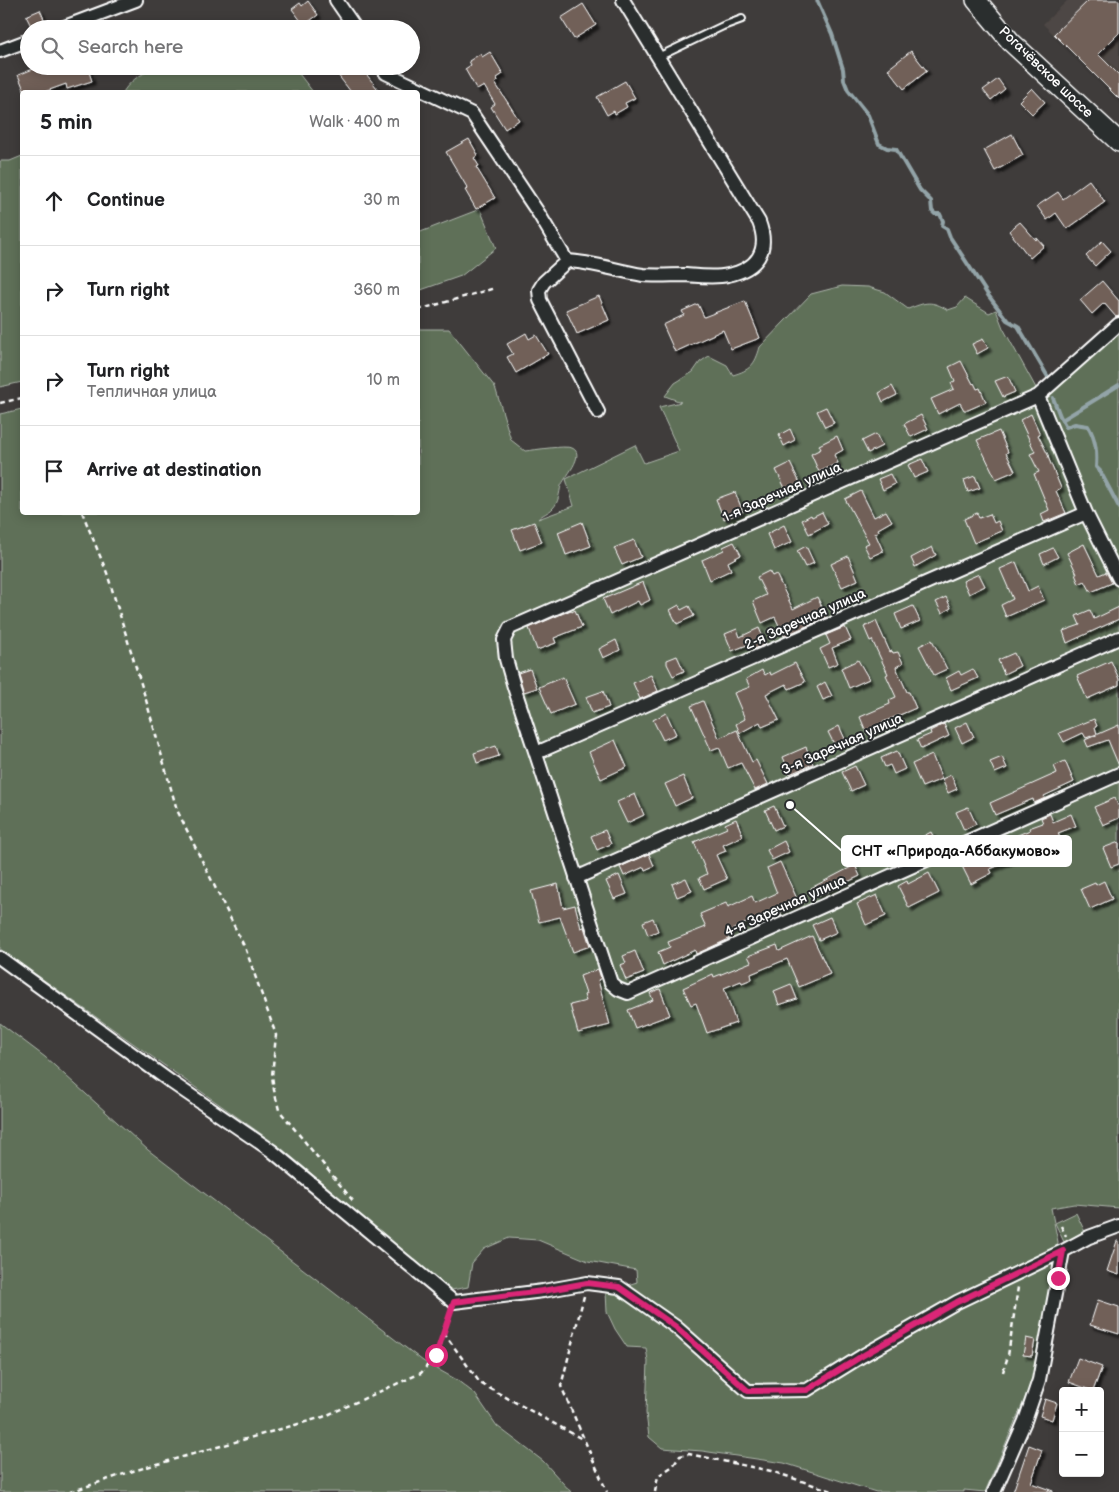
<!DOCTYPE html>
<meta charset="utf-8">
<style>
body{margin:0;font-family:"Balsamiq Sans",sans-serif;background:#f6f6f6;color:#202124}
.controls{position:absolute;right:15px;bottom:15px;display:grid;overflow:hidden;border-radius:5px;box-shadow:0 2px 12px #0003}
.controls button{width:45px;height:45px;display:grid;place-items:center;padding:0;border:0;border-bottom:1px solid #e0e0e0;background:#fff;color:#202124;font:25px sans-serif}
.stop{position:absolute;width:15px;height:15px;margin:-11px;border:4px solid #db2777;border-radius:50%;background:#fff}
.stop.end{background:#db2777;border-color:#fff;box-shadow:0 1px 5px #0008}
.list{margin:0;padding:0;list-style:none}
h2{display:flex;justify-content:space-between;align-items:center;height:65px;margin:0;padding:0 20px;font-size:21px}
h2 small{font-size:16px;font-weight:400;color:#757577}
.list li{display:grid;grid-template-columns:32px 1fr auto;gap:15px;align-items:center;box-sizing:border-box;height:90px;padding:0 20px;border-top:1px solid #e0e0e0}
.list b{display:block;font-size:19px;white-space:nowrap}
.list p{margin:0;font-size:16px;white-space:nowrap;color:#757577}
.list em{font-size:16px;font-style:normal;color:#757577}
.icon{flex:none;width:28px;height:28px;fill:none;stroke:currentColor;stroke-width:2;stroke-linecap:round;stroke-linejoin:round}
.map{position:relative;flex:none;width:1119px;height:1492px;overflow:hidden}
.search{position:absolute;background:#fff;box-shadow:0 2px 12px #0003;left:20px;top:20px;width:400px;height:55px;display:flex;align-items:center;gap:12px;box-sizing:border-box;padding:0 18px;border-radius:28px;color:#757577;font-size:19px}
.panel{position:absolute;background:#fff;box-shadow:0 2px 12px #0003;left:20px;top:90px;width:400px;height:425px;border-radius:5px}
.map>svg:first-child{display:block}
.built{fill:#4e4744}
.green{fill:#5e6f58;stroke:#aeb7ac}
.lines{fill:none;stroke-linecap:round;stroke-linejoin:round}
.stream{stroke:#93a4a8;stroke-width:4}
.building{fill:#716059;stroke:#fff;filter:url(#shadow)}
.lane-casing{stroke:#fff;stroke-width:10}
.street-casing{stroke:#fff;stroke-width:16}
.secondary-casing{stroke:#fff;stroke-width:22}
.path{stroke:#fff;stroke-width:2.5;stroke-dasharray:5 4;stroke-linecap:butt}
.lane{stroke:#2a2d2e;stroke-width:6}
.street{stroke:#2a2d2e;stroke-width:12}
.secondary{stroke:#2a2d2e;stroke-width:19}
.route{stroke:#db2777;stroke-width:6}
.labels{text-anchor:middle;dominant-baseline:central;stroke-width:4;stroke-linejoin:round;paint-order:stroke}
.street-label{font-size:14px;fill:#fff;stroke:#2a2d2e}
.leader{fill:none;stroke:#fff;stroke-width:2}
.callout-dot{fill:#fff;stroke:#2a2d2e;stroke-width:2}
.callout{fill:#fff;stroke:#fff;stroke-width:2}
.callout-label{font-size:15px;text-anchor:middle;font-weight:bold;fill:#111}
</style>
<div class="map">
<svg width="1119" height="1492" viewBox="0 0 1119 1492">
<defs>
<filter id="shadow"><feDropShadow dx="3.5" dy="3.5" stdDeviation="1" flood-color="#0009"/></filter>
</defs>
<rect width="100%" height="100%" fill="#3f3c3b"/>
<filter id="ink" filterUnits="userSpaceOnUse"><feTurbulence type="fractalNoise" baseFrequency=".02" numOctaves="2"/><feDisplacementMap in="SourceGraphic" scale="10" xChannelSelector="R" yChannelSelector="G"/><feConvolveMatrix kernelMatrix="1 2 1 2 8 2 1 2 1" color-interpolation-filters="sRGB"/></filter>
<g filter="url(#ink)">
<path class="built" d="M1068,0H1119V99L1043,24Z"/>
<path class="green" d="M160,66H293L313,92H123C133,77 144,73 160,66Z
M22,156V382L0,387V161H10Z
M480,209L496,248L461,276L418,291V233Z
M842,286L868,287L885,292L908,309C926,302 931,300 948,310L957,307L965,298L989,313L996,310L1003,328L1036,388L1049,380L1119,327V1208L1074,1204L1051,1208L1058,1242L1032,1382L985,1492L964,1490V1492H876L784,1463L702,1451L662,1448L649,1437L646,1413L648,1361L646,1348L627,1347L615,1329L607,1312L606,1292L637,1282L636,1270L588,1261L538,1240L509,1238L484,1249L472,1263L468,1287L446,1291L395,1244L281,1148L0,949V414L22,409V512H418V329H449L495,387L511,440L525,451C535,450 564,445 572,448C587,454 563,479 561,486C559,493 559,502 553,508C550,512 541,515 538,519L574,506L566,479L635,445L644,463L679,451L659,407L681,402L665,396L675,383L693,372L700,362L709,356L727,365L733,375C750,370 755,365 760,347L811,294Z
M0,1023L45,1057L148,1150L423,1361L457,1380L475,1394L497,1426L543,1461L571,1492H0Z
M1076,1213L1085,1232L1064,1242L1055,1223Z"/>
<g class="lines">
<path class="stream" d="M817,0L832,34L843,69L844,80L848,90L868,115L879,144L887,148L896,149L920,190L931,201L932,211L935,214H940L943,221L942,226L947,229L950,237L988,295L1007,320L1018,326L1048,377
M1053,398L1060,416L1066,427L1075,424L1088,426C1096,439 1097,452 1096,467L1100,471L1119,507
M1062,420L1119,385"/>
</g>
<path class="building" d="M1089,0H1119V33L1098,54L1119,75V99L1054,34Z
M308,1L318,15L304,25L292,9L300,3L302,6Z
M583,4L596,25L574,39L561,18Z
M40,10L45,21L31,26L26,16Z
M911,51L927,71L904,89L888,69Z
M490,52L503,74L497,78L498,81L495,83L519,120L505,129L491,107L495,104L484,86L477,90L465,69L471,65L469,61L480,54L482,57Z
M41,66H87L92,81L67,89L66,84L44,92H25L18,75Z
M331,66H360L380,92H351Z
M998,79L1005,89L991,100L983,90Z
M625,81L635,98L625,103L627,107L615,114L614,111L607,115L597,97Z
M1032,88L1045,102L1032,114L1019,101Z
M1012,134L1023,155L995,171L984,150Z
M469,139L478,155L474,158L479,166L476,167L495,198L476,209L465,190L468,189L446,152Z
M1089,180L1105,202L1067,229L1056,213L1047,220L1037,206L1058,192L1063,199Z
M1020,222L1036,240L1037,238L1044,246L1030,258L1009,231Z
M1102,241L1111,251L1095,266L1086,256Z
M1102,281L1119,301V316L1116,317L1104,303L1092,314L1080,300Z
M599,296L609,320L577,334L566,310Z
M745,301L760,338L731,349L723,330L675,352L663,325L684,315L682,311L698,304L704,317Z
M526,333L529,339L536,335L548,354L516,373L507,357L513,354L507,344Z
M983,339L988,348L977,354L972,344Z
M961,361L973,384L974,383L977,389L980,388L986,402L968,410H964L960,403L938,414L931,399L954,389L951,383L955,381L949,367Z
M1008,376L1015,392L1003,397L995,381Z
M892,386L897,395L883,402L879,393Z
M826,407L834,423L825,427L817,411Z
M1031,414L1040,434L1038,435L1049,457H1048L1061,488L1056,491L1066,513L1044,522L1041,514L1049,510L1034,474L1039,472L1030,454L1035,452L1020,420Z
M921,415L928,429L911,437L904,424Z
M790,429L795,440L784,446L779,435Z
M999,431L1008,452L1006,453L1015,471L996,479L977,440Z
M876,434L882,446L868,453L862,441Z
M837,436L843,450L834,455L838,463L819,472L811,454L821,449L819,445Z
M922,459L928,472L914,478L908,465Z
M790,463L800,483L786,490L776,470Z
M890,474L895,484L883,490L878,479Z
M975,476L980,488L968,492L964,480Z
M861,491L874,517L886,511L892,521L878,529L879,531L875,533L883,551L870,557L864,545L869,543L845,499Z
M735,492L743,512L724,519L716,499Z
M822,512L828,524L809,534L802,520L811,515L812,517Z
M977,513L979,518L990,514L994,523L998,521L1002,531L974,543L964,519Z
M534,522L542,542L520,550L512,530Z
M582,522L591,546L566,555L558,532Z
M784,525L792,542L774,550L767,534Z
M634,540L641,557L622,565L614,548Z
M734,542L741,555L728,562L731,570L710,580L702,560L724,550L723,547Z
M1084,544L1099,575L1106,572L1112,583L1091,592L1085,581L1079,584L1075,574H1077L1067,553Z
M806,546L814,563L805,567L797,551Z
M932,547L936,555L915,567L911,558Z
M1053,548L1058,557L1044,564L1040,554Z
M848,556L858,580L842,587L831,564Z
M1016,562L1028,591L1038,586L1044,600L1006,617L1001,605L1013,599L1000,569Z
M769,571L772,576L776,574L793,609L817,597L827,617L784,636L775,617L762,623L753,601L766,595L757,577Z
M979,574L985,586L969,594L963,581Z
M643,582L650,600L640,605L638,601L610,615L603,599Z
M946,597L951,608L942,613L936,602Z
M679,605L681,610L689,606L694,616L677,624L670,610Z
M913,606L920,621L901,629L895,614Z
M1119,607V619L1067,643L1063,631L1080,625L1076,616L1090,610L1094,619Z
M571,610L572,612L575,610L582,627L554,638L556,643L537,650L529,628Z
M876,621L890,652L892,651L893,653L898,652L903,663L896,667L907,692H909L916,708L881,723L883,727L867,734L860,717L890,704L889,700L896,697L886,675L888,674L872,640L870,641L864,627Z
M845,627L851,640L832,648L838,663L828,667L820,649L830,644L826,635Z
M759,628L766,644L754,649L752,643L732,651L725,634L737,629L740,637Z
M616,640L620,650L603,658L599,649Z
M932,640L947,669L934,675L919,646Z
M1014,653L1020,666L1004,674L998,660Z
M677,656L684,671L673,676L667,664V660Z
M858,660L869,679L849,688L841,668Z
M1111,661L1119,679V685L1087,699L1077,676Z
M795,663L805,682L789,689L786,684L766,694L779,720L762,727L760,722L740,733L736,724L745,719L734,693L750,687L746,679L762,670L765,675L770,672L771,675Z
M530,669L537,688L524,692L518,673Z
M973,669L978,678L951,690L946,678L959,671L961,675Z
M651,675L658,691L640,699L633,683Z
M563,677L575,704L551,714L539,687Z
M825,682L832,696L823,700L817,687Z
M603,691L609,707L592,713L586,697Z
M703,701L719,738L737,730L752,762L756,760L768,784L755,790L741,763L728,768L719,747L711,750L691,706Z
M666,713L676,734L663,740L653,720Z
M1094,719L1097,726L1095,727L1097,734L1086,738L1083,733L1064,742L1059,733Z
M967,722L974,737L962,743L955,728Z
M944,724L949,736L921,749L917,740L931,734L930,731Z
M1119,725V766L1108,740L1088,747L1085,740Z
M839,726L846,741L835,746L828,732Z
M615,740L627,767L601,779L589,752Z
M496,746L499,756L477,763L474,753Z
M806,747L813,764L790,774L783,757Z
M897,751L905,769L894,774L890,765L885,767L881,758Z
M932,755L942,779L922,787L912,764Z
M1002,757L1007,768L995,773L990,762Z
M1065,761L1074,782L1044,796L1045,798L1034,803L1033,799L995,815L990,803L1057,773L1054,766Z
M855,766L864,785L851,791L842,772Z
M951,775L957,789L948,793L942,779Z
M683,776L692,798L675,806L665,784Z
M635,794L644,815L627,823L617,802Z
M1115,798L1119,808V818L1103,825L1094,807Z
M774,806L783,826L774,830L765,810Z
M968,807L976,824L964,830L956,812Z
M1050,814L1053,822L1071,814L1076,826L1058,833L1063,846L1047,852L1044,844L1022,854L1023,856L990,869L992,873L971,884L959,860L981,850L1030,830L1029,828L1043,823L1041,818Z
M736,819L743,836L723,845L726,851L716,855L727,879L704,889L699,878L707,874L694,842L727,828L725,824Z
M605,830L611,844L597,850L591,836Z
M931,832L937,844L924,851L918,839Z
M784,841L789,852L772,860L767,850Z
M1119,842V864L1111,867L1103,848Z
M649,854L654,866L645,870L644,867L624,876L620,867Z
M780,862L799,903L780,912L782,915L753,928L750,921L726,933L729,939L696,954L695,950L663,965L658,952L670,947L668,942L706,927L700,914L726,903L728,907L752,896L755,903L777,893L767,868Z
M855,865L860,876L816,897L811,888Z
M929,873L939,893L909,908L898,886L907,881L908,884Z
M619,875L627,894L614,899L606,881Z
M686,878L692,891L677,897L672,884Z
M1104,881L1112,899L1090,909L1081,889L1095,883L1096,885Z
M558,884L563,908L575,905L581,928L584,927L590,946L573,952L560,917L539,922L531,891Z
M877,895L886,916L866,925L857,904Z
M830,917L837,932L819,940L812,925Z
M653,918L658,931L648,935L643,922Z
M812,936L830,974L799,987L787,959L751,974L752,979L742,983L741,981L724,988L736,1023L707,1033L696,1003L691,1005L683,988L713,974L714,977L751,962L748,956L777,945L779,951Z
M635,951L644,973L626,980L620,965L626,963L623,956Z
M598,969L601,978L598,980L610,1025L578,1033L570,1005L586,1001L584,995L586,994L580,976Z
M791,984L797,999L779,1005L774,991Z
M660,989L670,1015L635,1028L628,1010L653,1000L650,993Z
M1117,1241H1119V1275L1107,1271Z
M1098,1300L1119,1307V1334L1090,1325Z
M1026,1338L1035,1340L1032,1356L1023,1355Z
M1078,1358L1102,1367L1093,1391L1069,1382Z
M1045,1399L1057,1403L1052,1420L1040,1416Z
M1029,1445L1042,1450L1031,1483L1053,1491V1492H1013Z"/>
<g class="lines">
<g class="lane-casing">
<path id="lane" d="M658,57L723,26L742,19"/>
</g>
<g class="street-casing">
<path id="street" d="M336,0L356,29
M59,29L136,0
M0,51L29,40
M381,66L386,73L472,114L539,214L567,261C593,262 617,271 643,275C657,276 672,275 686,275C699,276 715,278 728,275C757,269 770,251 759,222L623,0
M567,261L544,282L539,290L540,300L598,412
M1119,324L1038,396L510,628L504,640L506,659L514,687L611,983L618,989L628,993L1119,774
M1038,396L1086,513L1119,579
M536,753L1086,513
M576,878L1119,638
M0,958L171,1082L272,1151L454,1302L543,1291L587,1283L619,1287L676,1327L748,1391L807,1390L862,1356L957,1302L1063,1251L1089,1237L1119,1226
M994,1492L1025,1421L1039,1380L1063,1251"/>
</g>
<g class="secondary-casing">
<path id="secondary" d="M976,0L1011,42L1119,142"/>
</g>
<path class="path" d="M418,310L495,288
M0,403L22,398
M82,512L107,573L146,700L177,810L246,950L276,1035L272,1076L274,1090L279,1110L354,1202
M1061,1226L1066,1236
M584,1296L561,1386L607,1492
M444,1333L480,1383L584,1440
M1003,1372L1008,1356L1018,1287
M70,1492L133,1471L323,1417L421,1373L436,1355L451,1312
M655,1492L658,1476L673,1466L680,1456L689,1454L771,1471L835,1492"/>
<use href="#lane" class="lane"/>
<use href="#street" class="street"/>
<use href="#secondary" class="secondary"/>
</g>
</g>
<g class="lines" filter="url(#ink)">
<path class="route" d="M436,1355L454,1302L543,1291L587,1283L619,1287L676,1327L748,1391L807,1390L862,1356L957,1302L1063,1251L1058,1278"/>
</g>
<g class="labels">
<g class="street-label">
<text transform="translate(1046 72) rotate(44)">Рогачёвское шоссе</text>
<text transform="translate(782 492) rotate(-24)">1-я Заречная улица</text>
<text transform="translate(805 619) rotate(-24)">2-я Заречная улица</text>
<text transform="translate(842 744) rotate(-24)">3-я Заречная улица</text>
<text transform="translate(785 906) rotate(-24)">4-я Заречная улица</text>
</g>
</g>
<path class="leader" d="M790 805L842 851"/>
<circle class="callout-dot" cx="790" cy="805" r="5"/>
<rect class="callout" x="842" y="836" width="229" height="30" rx="5"/>
<g class="callout-label">
<text x="956" y="856">СНТ «Природа-Аббакумово»</text>
</g>
</svg>
<div class="controls">
<button>+</button>
<button>−</button>
</div>
<div class="stop" style="left:436px;top:1355px"></div>
<div class="stop end" style="left:1058px;top:1278px"></div>
<div class="search"><svg class="icon" aria-label="search" viewBox="0 0 24 24"><circle cx="10" cy="10" r="6"/><path d="M15 15l6 6"/></svg>Search here</div>
<section class="panel">
<h2>5 min<small>Walk · 400 m</small></h2>
<ul class="list">
<li><svg class="icon" aria-label="ahead" viewBox="0 0 24 24"><path d="M12 20V5M6 11l6-6 6 6"/></svg><div><b>Continue</b></div><em>30 m</em></li>
<li><svg class="icon" aria-label="right" viewBox="0 0 24 24"><path d="M7 20v-9h11M14 6l5 5-5 5"/></svg><div><b>Turn right</b></div><em>360 m</em></li>
<li><svg class="icon" aria-label="right" viewBox="0 0 24 24"><path d="M7 20v-9h11M14 6l5 5-5 5"/></svg><div><b>Turn right</b><p>Тепличная улица</p></div><em>10 m</em></li>
<li><svg class="icon" aria-label="arrive" viewBox="0 0 24 24"><path d="M6 21V4h12l-3 4 3 4H6"/></svg><div><b>Arrive at destination</b></div></li>
</ul>
</section>
</div>
